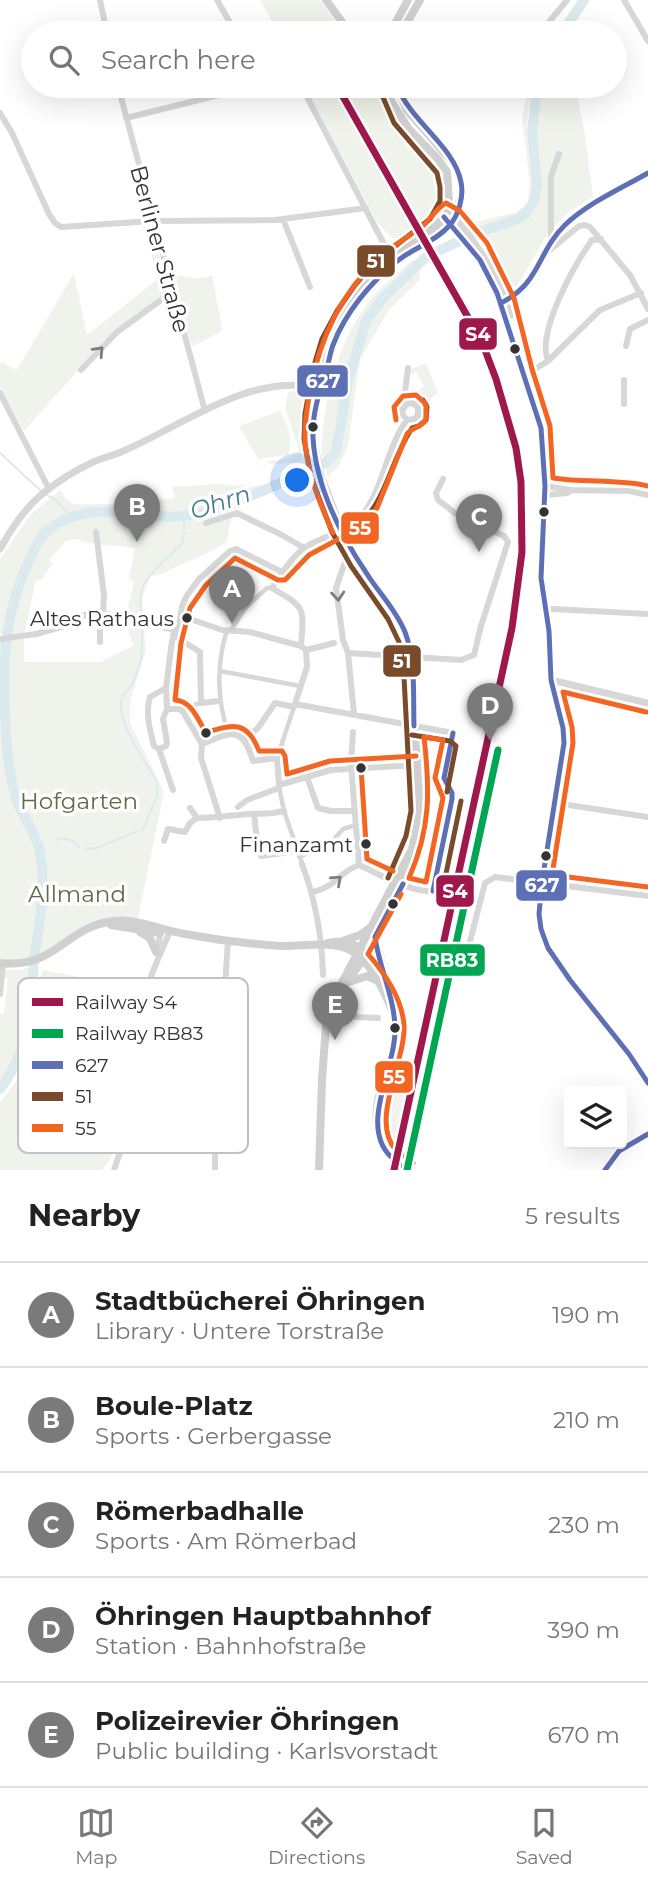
<!DOCTYPE html>
<meta charset="utf-8">
<style>
body{margin:0;font-family:Montserrat,sans-serif;background:#f2f2f2;color:#222}
.controls{position:absolute;right:21px;bottom:21px;display:grid;overflow:hidden;border-radius:7px;box-shadow:0 7px 28px #0002}
.controls button{width:63px;height:63px;display:grid;place-items:center;padding:0;border:0;border-bottom:2px solid #e0e0e0;background:#fff;color:#222;font:35px sans-serif}
.you{position:absolute;left:298px;top:481px;width:24px;height:24px;margin:-18px;border:5px solid #fff;border-radius:50%;background:#1a73e8;box-shadow:0 0 0 10px #1a73e833}
.badge{display:grid;place-items:center;width:46px;height:46px;border-radius:50%;background:#7a7a7a;color:#fff;font-size:23px;font-weight:700}
.pin{position:absolute;translate:-50% -58px;filter:drop-shadow(0 2px 4px #0008)}
.pin::after{content:'';position:absolute;top:37px;width:24px;height:21px;background:inherit;clip-path:polygon(0 0,100% 0,50% 100%)}
.list{margin:0;padding:0;list-style:none}
h2{display:flex;justify-content:space-between;align-items:center;height:91px;margin:0;padding:0 28px;font-size:30px}
h2 small{font-size:23px;font-weight:400;color:#767676}
.list li{display:grid;grid-template-columns:46px 1fr auto;gap:21px;align-items:center;box-sizing:border-box;height:105px;padding:0 28px;border-top:2px solid #e0e0e0}
.list b{display:block;font-size:26px;white-space:nowrap}
.list p{margin:0;font-size:23px;white-space:nowrap;color:#767676}
.list em{font-size:23px;font-style:normal;color:#767676}
.icon{flex:none;width:38px;height:38px;fill:none;stroke:currentColor;stroke-width:2;stroke-linecap:round;stroke-linejoin:round}
.map{position:relative;flex:none;width:648px;height:1170px;overflow:hidden}
.search{position:absolute;background:#fff;box-shadow:0 7px 28px #0002;left:21px;right:21px;top:21px;height:77px;display:flex;align-items:center;gap:18px;box-sizing:border-box;padding:0 24px;border-radius:38px;color:#767676;font-size:26px}
.sheet{height:616px;background:#fff}
nav{display:flex;justify-content:space-around;align-items:center;box-sizing:border-box;height:98px;border-top:2px solid #e0e0e0;background:#fff;font-size:19px;color:#767676}
nav a{display:grid;justify-items:center;gap:4px}
nav .on{color:#7a7a7a}
.map>svg:first-child{display:block}
.green{fill:#f0f3ec;fill-rule:evenodd}
.lines{fill:none;stroke-linecap:round;stroke-linejoin:round}
.stream{stroke:#dbeaee;stroke-width:2}
.river{stroke:#dbeaee;stroke-width:10}
.pedestrian{stroke:#d7d7d7;stroke-width:4.5}
.minor{stroke:#d7d7d7;stroke-width:6}
.tertiary{stroke:#d7d7d7;stroke-width:7}
.secondary{stroke:#d0d0d0;stroke-width:8}
.bus-1-casing{stroke:#fff;stroke-width:10}
.bus-2-casing{stroke:#fff;stroke-width:10}
.bus-3-casing{stroke:#fff;stroke-width:10}
.bus-1{stroke:#5e70b5;stroke-width:5}
.bus-2{stroke:#7a4b2a;stroke-width:5}
.bus-3{stroke:#f26522;stroke-width:5}
.rail-1-casing{stroke:#fff;stroke-width:12}
.rail-2-casing{stroke:#fff;stroke-width:12}
.rail-1{stroke:#9f184c;stroke-width:7}
.rail-2{stroke:#00a651;stroke-width:7}
.oneway{stroke:#7d7d7d}
.bus-dot{fill:#333;stroke:#fff;stroke-width:2.5}
.labels{text-anchor:middle;dominant-baseline:central;stroke-width:7;stroke-linejoin:round;paint-order:stroke}
.bus-label{font-size:21px;fill:#333;stroke:#fff;text-anchor:end}
.street-label{font-size:23px;fill:#333;stroke:#fff}
.park-label{font-size:23px;fill:#5c6c43;stroke:#fff}
.water-label{font-size:24px;font-style:italic;fill:#467e8f;stroke:#fff}
.key{fill:#fff;stroke:#c2c2c2;stroke-width:2}
.key-label{font-size:19px;fill:#333}
.line-badge{stroke:#fff;stroke-width:2.5}
.badge-label{font-size:19px;text-anchor:middle;font-weight:bold;fill:#fff}
</style>
<div class="map">
<svg width="648" height="1170" viewBox="0 0 648 1170">
<rect width="100%" height="100%" fill="#fff"/>
<path class="green" d="M260,0H320L344,33H278Z
M305,86H373C378,95 382,107 388,115C426,167 481,182 409,242L392,238L377,222Z
M529,86H533C529,101 527,118 527,134C528,153 543,199 525,213C517,219 486,227 475,232L468,224L516,212L528,203L530,183L522,118Z
M542,86H575L585,134L593,197L570,211L548,233L517,286L510,289C494,274 493,251 477,236L531,216L539,201L534,125Z
M143,227L152,231L169,291L98,348L24,431L0,387V365L2,362L17,370L74,273L87,335L158,279Z
M413,260L419,266L420,280L389,310L360,359L348,446L338,467L328,477C325,467 321,456 322,445C323,400 339,341 367,304C380,287 397,274 413,260Z
M175,275C188,277 201,281 212,275L222,328L221,331L192,347L172,276Z
M426,363L438,393L428,401L416,405L408,395L414,388L417,391L424,386L416,372L410,375L408,368L411,369Z
M296,391L306,398L305,431L311,462L271,464L265,461C279,461 290,461 299,450L285,408L288,392Z
M280,411C288,427 294,438 288,455L258,459L239,426Z
M217,484L238,486L244,484L246,488L267,484L268,490C236,504 232,505 227,542C212,551 198,558 182,564C168,570 168,574 151,576L141,600L146,651L130,701V723L164,792L137,922L109,921L51,952L0,966V640L20,635L0,634V559L30,515L60,490L67,500L74,504H120L175,498L172,487ZM76,539C95,546 114,545 135,548L129,578L134,582L125,620L133,646L100,662H24V635L36,580H41L53,563L49,560L66,541Z
M32,967C28,1008 27,1052 0,1085V1014H4L8,978L4,977L6,970H19Z
M43,970L104,982L96,1021H136C139,1076 138,1125 102,1170H0V1103L17,1080L25,1051L36,987Z
M403,1062L414,1063L396,1149C376,1125 385,1095 394,1067Z"/>
<g class="lines">
<path class="stream" d="M0,453L42,492
M47,495L56,500L72,517
M184,516V529
M178,547L182,544L184,533
M141,608C139,587 144,582 157,568C159,566 162,562 164,560C170,556 172,555 176,548
M142,610V619
M132,685L141,660L143,625
M131,686C129,689 126,691 124,694C110,715 147,763 156,780
M157,783V796
M143,830L156,798
M57,840L61,838L73,841L79,847
M85,848L94,849L138,831"/>
<path class="river" d="M562,33L584,0
M0,1089C19,1064 29,1032 32,1001C34,985 32,969 35,953C40,922 47,879 39,848C34,829 20,814 15,795C8,770 6,743 5,716C2,662 5,611 29,561C33,551 39,537 48,530C96,493 146,525 197,514C241,503 284,481 325,463L336,452L348,381L366,321L382,299L426,257L476,233L515,220L526,214L534,201L537,185L532,132L537,86"/>
<path class="pedestrian" d="M227,630C216,665 217,699 228,733
M231,630L246,607L267,588H272
M220,671L300,686
M180,709L201,703
M277,758L294,707
M279,787L284,811L302,863
M299,857L330,844L343,829L356,825"/>
<path class="minor" d="M100,0L107,33
M217,0L236,33
M624,0L648,41
M540,33L567,0
M118,86L205,411
M297,86L304,91L386,248L393,256
M0,113L12,133L49,214L55,223L61,227L153,221L275,220L366,208
M126,118L256,86
M283,219L310,287
M551,240V176L559,154
M545,254L579,226L585,225L590,227L630,275L648,309
M626,346L630,329L648,320
M548,361C536,332 575,264 592,240L601,239
M408,368L405,392L410,403
M81,370L117,332L172,292
M524,376L548,361L600,310L641,293
M624,380V404
M0,393L49,489
M545,486L571,490L629,491L648,495
M545,495L568,493L571,490
M206,523L237,513L282,535L304,548
M96,532L104,595L103,613L100,615V642
M347,541L346,559L336,588L343,640L348,653L354,714
M546,611L553,609L648,614
M180,619H190L222,630L250,632L301,646
M173,635L200,652L201,703L219,701
M0,639L36,634L72,624L84,615L103,613L175,630
M306,650L334,643
M348,653L461,660L474,655L481,626L508,542L504,536L455,513L438,500L436,493L443,479
M551,680L563,728L564,743L542,882L539,914L541,929L548,948L570,980L629,1054L648,1083
M166,688L150,697C145,713 150,730 154,746L159,749L173,790
M295,704L453,733L444,778L452,793V799L433,891C411,893 379,874 359,865C340,871 336,887 313,892
M353,732L351,764L359,865
M245,739L258,728L275,703L294,707L307,667L306,650L301,646C304,607 306,608 272,588C281,574 293,555 307,546C322,537 342,533 356,521C383,498 385,448 407,420L414,419L418,416V408L413,403L407,404L402,410L403,415L407,420
M202,744L183,712L179,709H167L166,688L172,641L180,619L182,606L186,597L199,579L230,551L236,549L282,572
M202,744C232,732 242,725 253,761L277,758L279,785L331,770L417,765
M202,744L201,758L220,818
M159,749L166,746L167,742L163,719L167,709
M307,777L318,808L331,811H354
M555,803L648,817
M238,807L247,800L279,788
M190,808L197,818
M254,814L258,849L261,856L297,851
M197,818C216,818 232,815 250,814C265,813 268,815 284,811
M164,841L168,829L185,832L190,823L197,818
M302,864C316,901 322,936 323,975
M157,953L161,929
M467,953L485,883L495,877L648,896
M0,994L3,964
M327,1011L358,1017L378,1018
M174,1064L220,1069
M114,1170C121,1146 134,1124 140,1099C146,1072 138,1045 141,1018C143,988 159,958 170,931
M215,1170V1146L228,940
M605,1170L619,1151L648,1134"/>
<path class="tertiary" d="M454,217C479,246 500,278 510,316
M451,224L480,260L497,293L541,428L545,486L541,578L549,631L551,680L648,703
M501,303C541,288 537,251 565,225C589,204 620,189 648,173
M0,549C11,529 24,509 42,494C57,482 74,471 91,463C101,458 112,456 121,452C183,426 244,375 315,387"/>
<path class="secondary" d="M326,0L350,33
M390,33L408,0
M401,33L420,0
M369,289L391,266L451,224L462,194L459,173L454,164L407,110L397,86
M309,386L317,399
M111,925L160,933
M140,932L150,938L156,952
M375,937L384,970
M345,940L360,935L371,927
M328,943C362,935 379,964 389,993
M0,963C54,969 63,931 107,922C133,916 160,930 185,934C217,940 249,944 281,946C302,947 331,940 350,950C370,959 387,996 394,1016
M347,982C373,948 402,894 414,854
M349,982L367,976L376,980
M393,1012C396,1031 395,1049 390,1067C388,1076 383,1085 380,1093C371,1123 379,1154 408,1170
M319,1170L322,1080L327,1011L412,849L420,808L409,645L395,613L366,573L341,529L321,477L313,439L314,417L320,374L335,330L351,304L373,277L393,256L439,223L447,212L449,203L447,172L438,159L408,128L391,101L388,86"/>
<g class="bus-1-casing">
<path id="bus-1" d="M397,86C412,123 454,146 461,182C464,196 459,215 449,226C435,242 413,248 396,262C370,283 345,313 333,345C330,353 329,362 326,371C319,393 312,414 313,438C316,487 340,534 367,574C379,593 396,610 405,632C416,661 413,695 414,726
M444,217L480,260L497,293L541,428L545,486L541,578L549,631L551,680L563,728L564,743L542,882L539,914L541,929L548,948L570,980L629,1054L648,1083
M501,303C541,283 537,252 565,225C588,203 620,189 648,173
M433,891L452,799V793L444,778L453,733
M375,937C379,967 394,996 395,1027C397,1066 358,1125 391,1157C396,1162 402,1166 408,1170
M375,937L403,884
M605,1170L619,1151L648,1134"/>
</g>
<g class="bus-2-casing">
<path id="bus-2" d="M379,88L394,123L437,173L440,187V201L430,219L376,261L355,285L337,311L322,339L313,369L305,414L304,439L311,477L332,532L351,566L388,619L399,642L404,677L411,811L406,836L388,878
M346,536C389,505 386,468 412,428L419,426L426,420L427,407L423,400
M412,735L450,741L456,746L447,792
M442,893L461,801"/>
</g>
<g class="bus-3-casing">
<path id="bus-3" d="M396,420L394,407L403,396L416,395L426,404V420C420,427 412,428 407,434L377,508L363,526L309,555L285,580H278L235,558L206,585L190,608L181,643L175,700C192,701 198,720 206,733C232,723 248,721 259,751H282L285,756L287,774L330,761L416,756
M333,533C321,506 310,480 306,451C303,432 306,412 310,392C319,339 340,294 380,257C392,246 406,238 419,229C429,222 436,208 446,203L460,211L487,243L514,298L532,369L550,426L553,478C585,483 617,479 648,486
M646,712L563,692L572,727L573,743L552,875L648,887
M424,737L443,740L435,778L443,798L426,882L409,878C431,828 430,790 424,737Z
M361,767L367,859L393,871
M401,894L368,954C385,974 402,998 404,1025C406,1061 369,1121 396,1150C401,1155 408,1159 413,1163"/>
</g>
<use href="#bus-1" class="bus-1"/>
<use href="#bus-2" class="bus-2"/>
<use href="#bus-3" class="bus-3"/>
<g class="rail-1-casing">
<path id="rail-1" d="M337,86L482,342L496,379L516,448L521,482L522,552L512,628L394,1170"/>
</g>
<g class="rail-2-casing">
<path id="rail-2" d="M407,1170L498,750"/>
</g>
<use href="#rail-1" class="rail-1"/>
<use href="#rail-2" class="rail-2"/>
</g>
<defs><path id="oneway-chevron" d="M-2-3.5L2.5 0L-2 3.5" fill="none" stroke-width="1.6" stroke-linecap="round" stroke-linejoin="round" transform="scale(1.75)"/></defs>
<g class="oneway">
<use href="#oneway-chevron" transform="translate(99 351) rotate(-47)"/>
<use href="#oneway-chevron" transform="translate(338 596) rotate(85)"/>
<use href="#oneway-chevron" transform="translate(337 880) rotate(-42)"/>
</g>
<g class="bus-dot">
<circle cx="515" cy="349" r="6"/>
<circle cx="313" cy="427" r="6"/>
<circle cx="544" cy="512" r="6"/>
<circle cx="187" cy="618" r="6"/>
<circle cx="206" cy="733" r="6"/>
<circle cx="361" cy="768" r="6"/>
<circle cx="366" cy="844" r="6"/>
<circle cx="546" cy="856" r="6"/>
<circle cx="393" cy="904" r="6"/>
<circle cx="395" cy="1028" r="6"/>
</g>
<g class="labels">
<g class="bus-label">
<text x="174" y="618">Altes Rathaus</text>
<text x="353" y="844">Finanzamt</text>
</g>
<g class="street-label">
<text transform="translate(160 249) rotate(75)">Berliner Straße</text>
</g>
<g class="park-label">
<text x="79" y="801">Hofgarten</text>
<text x="77" y="894">Allmand</text>
</g>
<g class="water-label">
<text transform="translate(220 502) rotate(-18)">Ohrn</text>
</g>
</g>
<rect x="18" y="978" width="230" height="175" rx="10" class="key"/>
<rect x="32" y="998" width="31" height="8" fill="#9f184c"/>
<rect x="32" y="1029" width="31" height="9" fill="#00a651"/>
<rect x="32" y="1061" width="31" height="8" fill="#5e70b5"/>
<rect x="32" y="1092" width="31" height="9" fill="#7a4b2a"/>
<rect x="32" y="1124" width="31" height="8" fill="#f26522"/>
<g class="key-label">
<text x="75" y="1009">Railway S4</text>
<text x="75" y="1040">Railway RB83</text>
<text x="75" y="1072">627</text>
<text x="75" y="1103">51</text>
<text x="75" y="1135">55</text>
</g>
<g class="line-badge">
<rect x="356" y="244" width="40" height="34" rx="7" fill="#7a4b2a"/>
<rect x="458" y="317" width="40" height="34" rx="7" fill="#9f184c"/>
<rect x="296" y="364" width="53" height="34" rx="7" fill="#5e70b5"/>
<rect x="340" y="511" width="40" height="34" rx="7" fill="#f26522"/>
<rect x="382" y="644" width="40" height="34" rx="7" fill="#7a4b2a"/>
<rect x="515" y="869" width="53" height="33" rx="7" fill="#5e70b5"/>
<rect x="435" y="874" width="40" height="34" rx="7" fill="#9f184c"/>
<rect x="419" y="943" width="67" height="34" rx="7" fill="#00a651"/>
<rect x="374" y="1060" width="40" height="34" rx="7" fill="#f26522"/>
</g>
<g class="badge-label">
<text x="376" y="268">51</text>
<text x="478" y="341">S4</text>
<text x="323" y="388">627</text>
<text x="360" y="535">55</text>
<text x="402" y="668">51</text>
<text x="542" y="892">627</text>
<text x="455" y="898">S4</text>
<text x="452" y="967">RB83</text>
<text x="394" y="1084">55</text>
</g>
</svg>
<div class="controls">
<button><svg class="icon" aria-label="layers" viewBox="0 0 24 24"><path d="M12 4l9 5-9 5-9-5zM3 14l9 5 9-5"/></svg></button>
</div>
<div class="you"></div>
<div class="pin badge" style="left:232px;top:624px">A</div>
<div class="pin badge" style="left:137px;top:542px">B</div>
<div class="pin badge" style="left:479px;top:552px">C</div>
<div class="pin badge" style="left:490px;top:741px">D</div>
<div class="pin badge" style="left:335px;top:1040px">E</div>
<div class="search"><svg class="icon" aria-label="search" viewBox="0 0 24 24"><circle cx="10" cy="10" r="6"/><path d="M15 15l6 6"/></svg>Search here</div>
</div>
<section class="sheet">
<h2>Nearby<small>5 results</small></h2>
<ul class="list">
<li><span class="badge">A</span><div><b>Stadtbücherei Öhringen</b><p>Library · Untere Torstraße</p></div><em>190 m</em></li>
<li><span class="badge">B</span><div><b>Boule-Platz</b><p>Sports · Gerbergasse</p></div><em>210 m</em></li>
<li><span class="badge">C</span><div><b>Römerbadhalle</b><p>Sports · Am Römerbad</p></div><em>230 m</em></li>
<li><span class="badge">D</span><div><b>Öhringen Hauptbahnhof</b><p>Station · Bahnhofstraße</p></div><em>390 m</em></li>
<li><span class="badge">E</span><div><b>Polizeirevier Öhringen</b><p>Public building · Karlsvorstadt</p></div><em>670 m</em></li>
</ul>
</section>
<nav>
<a class="on"><svg class="icon" aria-label="map" viewBox="0 0 24 24"><path d="M3 6l6-2 6 2 6-2v14l-6 2-6-2-6 2zM9 4v14M15 6v14"/></svg>Map</a>
<a><svg class="icon" aria-label="directions" viewBox="0 0 24 24"><path d="M12 3l9 9-9 9-9-9zM9 14v-3h6M13 9l2 2-2 2"/></svg>Directions</a>
<a><svg class="icon" aria-label="saved" viewBox="0 0 24 24"><path d="M7 4h10v16l-5-4-5 4z"/></svg>Saved</a>
</nav>
